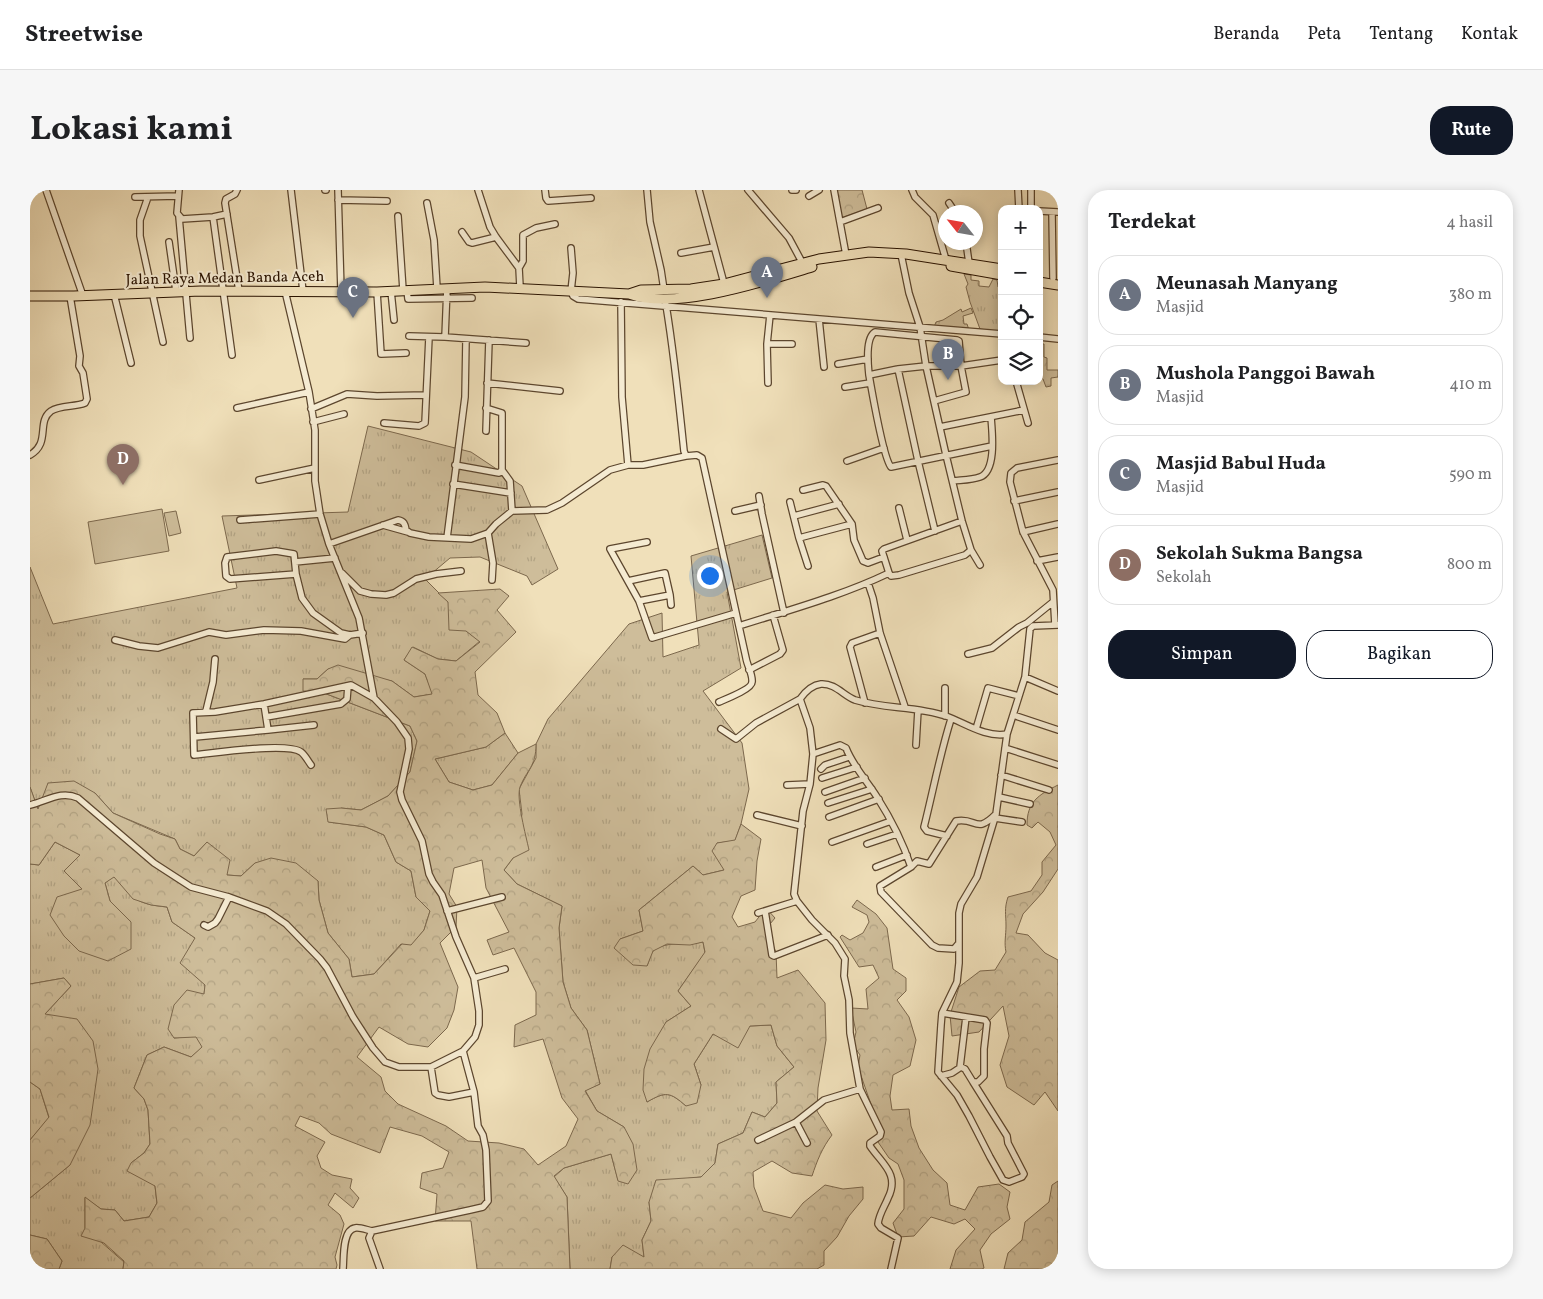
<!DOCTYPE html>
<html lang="id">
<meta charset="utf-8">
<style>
body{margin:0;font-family:Vollkorn,serif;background:#f6f6f6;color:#202124}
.controls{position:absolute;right:15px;top:15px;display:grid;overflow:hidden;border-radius:10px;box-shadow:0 2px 12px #0003}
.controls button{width:45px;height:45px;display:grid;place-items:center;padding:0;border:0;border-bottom:1px solid #e0e0e0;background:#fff;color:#202124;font:25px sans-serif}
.compass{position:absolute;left:908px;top:15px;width:45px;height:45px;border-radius:50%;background:#fff;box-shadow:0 2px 12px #0003;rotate:301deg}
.you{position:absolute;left:679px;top:385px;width:18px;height:18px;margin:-12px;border:4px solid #fff;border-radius:50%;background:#1a73e8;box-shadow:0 0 0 8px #1a73e833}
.badge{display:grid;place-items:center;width:32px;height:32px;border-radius:50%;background:#111827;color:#fff;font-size:16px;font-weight:700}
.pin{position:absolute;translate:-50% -41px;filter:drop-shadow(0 1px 2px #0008)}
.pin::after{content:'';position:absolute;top:26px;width:18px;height:15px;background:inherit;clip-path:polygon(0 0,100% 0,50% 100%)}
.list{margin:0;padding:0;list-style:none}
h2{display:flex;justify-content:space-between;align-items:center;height:65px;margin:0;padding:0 20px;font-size:21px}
h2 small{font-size:16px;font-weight:400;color:#757577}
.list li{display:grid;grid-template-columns:32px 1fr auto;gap:15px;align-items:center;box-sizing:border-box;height:80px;margin:0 10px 10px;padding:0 10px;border:1px solid #e0e0e0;border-radius:20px}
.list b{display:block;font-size:19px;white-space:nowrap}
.list p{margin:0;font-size:16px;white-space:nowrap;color:#757577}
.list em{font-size:16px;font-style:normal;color:#757577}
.actions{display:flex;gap:10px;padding:15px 20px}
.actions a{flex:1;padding:11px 0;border:1px solid #111827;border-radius:20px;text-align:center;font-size:18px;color:#111827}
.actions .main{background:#111827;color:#fff}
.icon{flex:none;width:28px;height:28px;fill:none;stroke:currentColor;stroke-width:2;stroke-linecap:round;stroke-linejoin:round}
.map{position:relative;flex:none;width:1028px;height:1079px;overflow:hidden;border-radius:20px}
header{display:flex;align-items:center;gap:30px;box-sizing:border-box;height:70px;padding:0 25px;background:#fff;border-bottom:1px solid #e0e0e0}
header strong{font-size:24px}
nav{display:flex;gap:28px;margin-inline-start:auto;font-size:18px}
.intro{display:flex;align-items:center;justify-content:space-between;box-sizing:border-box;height:120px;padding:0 30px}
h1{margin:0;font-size:35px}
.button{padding:12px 22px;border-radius:20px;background:#111827;color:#fff;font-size:18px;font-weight:700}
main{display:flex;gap:30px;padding:0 30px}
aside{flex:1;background:#fff;border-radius:20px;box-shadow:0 2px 12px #0003}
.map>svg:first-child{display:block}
.grass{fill:url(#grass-tufts);stroke:#7c684d}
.forest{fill:url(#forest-crowns);stroke:#7c684d;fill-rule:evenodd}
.garden{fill:#cebd9a;stroke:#7c684d}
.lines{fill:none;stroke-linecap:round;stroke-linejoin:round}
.minor-casing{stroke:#5c462e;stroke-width:8}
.trunk-casing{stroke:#2a1300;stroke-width:11}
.minor{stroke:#f5ebd2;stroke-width:5.5}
.trunk{stroke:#f0e0ba;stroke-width:9}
.labels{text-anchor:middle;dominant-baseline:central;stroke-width:4;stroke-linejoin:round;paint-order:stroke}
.street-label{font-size:15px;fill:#2a1300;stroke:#f5ebd2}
</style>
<header>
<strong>Streetwise</strong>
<nav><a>Beranda</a><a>Peta</a><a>Tentang</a><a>Kontak</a></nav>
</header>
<div class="intro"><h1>Lokasi kami</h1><a class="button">Rute</a></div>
<main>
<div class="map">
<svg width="1028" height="1079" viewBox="0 0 1028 1079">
<defs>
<pattern id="grass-tufts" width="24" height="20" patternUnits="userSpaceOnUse" patternTransform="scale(1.25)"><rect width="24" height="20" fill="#cebd9a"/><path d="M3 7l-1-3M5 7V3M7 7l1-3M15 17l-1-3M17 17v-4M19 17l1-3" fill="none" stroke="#b1a283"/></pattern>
<pattern id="forest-crowns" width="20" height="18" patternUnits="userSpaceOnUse" patternTransform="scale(1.25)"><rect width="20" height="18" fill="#cebd9a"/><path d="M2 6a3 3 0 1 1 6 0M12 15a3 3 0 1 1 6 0" fill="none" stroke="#b1a283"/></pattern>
</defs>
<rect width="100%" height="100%" fill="#f0e0ba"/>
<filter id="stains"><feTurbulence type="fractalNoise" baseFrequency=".004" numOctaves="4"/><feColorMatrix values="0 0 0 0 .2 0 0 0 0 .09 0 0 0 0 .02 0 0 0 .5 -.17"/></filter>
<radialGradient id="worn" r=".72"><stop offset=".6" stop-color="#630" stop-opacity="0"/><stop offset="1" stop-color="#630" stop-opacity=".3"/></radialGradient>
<path class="grass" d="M934,84L941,85V90L949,91V96L959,97L963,89L967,90L968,97L972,99V142L950,139L940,112L936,97L938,94Z
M941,118L943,123L933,126L934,134H937L939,140L904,137L906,132L913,130L931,119L932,122Z
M338,236L441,262L492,296L528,379L502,395L497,386L450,367L420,368L395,389L418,412L436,441L450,451L426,471L408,469L383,457L374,470L395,484L403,504L384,507L362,491L298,479L287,489H273L294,503L380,536L387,551L380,582L358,606L331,620L311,618L299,632L336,637L354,645L366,672L381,681L386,707L400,721L394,740L381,756L371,754L344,784L322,787L319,769L298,743L289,710L288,691L225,673L211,686L197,685L177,652L164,666L150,659L145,649L83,623L65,603L8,620L0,597V377L23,434L207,398L192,326L318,322Z
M732,345L742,388L697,402L711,478L673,501L712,553L719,599L711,634L705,651L687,653L694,680L673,685L663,676L609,720L613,741L590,749L617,776C619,772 620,765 623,761C632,751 659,755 673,752L675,763L648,801L661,816L636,832L617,912C636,901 640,902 656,916L671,895L664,874L683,844L720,836L741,835L747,856L764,877L746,892L747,913L735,927L722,922L713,943L688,954L685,973L671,987L653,989L619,1012L621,1031L612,1050L614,1067H582L580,1079H540L537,1007L524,987L534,978L581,964L588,990L594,937L567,921L555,900L570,894L557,840L541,818L533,792L529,738L532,716L487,694L474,680L483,668L492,624L489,599L506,568V554L518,529L599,434L632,423L633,467L669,455L661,366Z
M475,543L488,563L462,595L443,600L419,592L405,569L456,557Z
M25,652L50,665L34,681L101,732L80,711L75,693L84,686C103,709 106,714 137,717L142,732L165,748L175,795L174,805L144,848L166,846L173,857L161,867L134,857L117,865L104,898L114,909L118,920L120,954L114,963L101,973L125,996L127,1013L119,1027L94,1031L85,1020L71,1019L55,1008V1038L94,1072L93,1079H29L32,1071L17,1049L0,1045V1008L40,975L15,824L41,796L34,788L0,794V674L9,675Z
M0,892L10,899L19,928L0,950Z"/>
<path class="forest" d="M806,0H832L837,19L811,28Z
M1009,154H1014V167L1017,168V180H1028V187L1021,188V196L1016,197L1013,189L1010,187Z
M470,399L479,406L467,420L486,442L445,482L448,505L467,523L475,543L456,557L405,569L419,592L443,600L462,595L488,563L506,554C506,577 497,579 490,597C486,609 496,646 499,660L483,668L474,680L487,694L532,716L529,738L533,792L541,818L557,840L570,894L555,901L567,921L594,937L603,954L607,980L598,994L588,991L581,964L534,978L524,986L537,1007L540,1079H447L441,1031H405L407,1004L390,998L392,983L413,978L419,962L392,946L360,937L350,963L301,944L289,933L270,926L265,936L295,952L287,966L291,978L302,985L322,989L320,998L329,1008L323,1018L305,1003L298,1015L310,1025L314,1034L305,1067L307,1075L306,1079H93L94,1071L74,1053L51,1046L55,1038V1007L71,1019L85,1020L94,1031L119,1027L127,1013L125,996L97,981L101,973L114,963L120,954L118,920L114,909L104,898L117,865L134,857L161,867L172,857L166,847L144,848L138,839L144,815L157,800L174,804L175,795L150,773L165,748L142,732L137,717L121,715L103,709L84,687L75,693L80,711L101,732V759L78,771L49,761L34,746L20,725L27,707L52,699L34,681L50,665L25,652L9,675L0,674V597L8,619L18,593L44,591L65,603L83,623L130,644L145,649L150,659L164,666L177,652L200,670L197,685L211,686L225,673L241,668L266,673L288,691L289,710L298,743L319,769L322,787L344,784L372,754L381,755L394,740L400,721L386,707L381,681L366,672L354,645L336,637L298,632L296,619L311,618L331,620L358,606L380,582L387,551L380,536L294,503L273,501V489H287L298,479L308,475L362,491L384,507L402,504L395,484L374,470L382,457L408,469L426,471L450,452L436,441L419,440L418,412L408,403ZM452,670L456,698L479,742L457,750L463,765L484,758L506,802V825L485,835L484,857L513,849L532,908L548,929L536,956L508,975L494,959L469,953L438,951L416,936L368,914L355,901L351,887L327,867L349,837L378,854L398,857L417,838L424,820L428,797L410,753L426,737L427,717L419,704L424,678Z
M1028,595V679L1013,702L993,724L986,743L998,745L1015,763L1028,770V921L1015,902L1004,915L977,897L970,875L979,846L973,816L949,842L922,846L920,825L929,797L950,781L965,780L976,762C974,753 976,745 976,736C976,724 974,719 978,707L1001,701L1012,685V672L1026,655L1020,642L1008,632L1002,638L997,635C997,612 1008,605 1028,595Z
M711,634L731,649L727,671L725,700L711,706L702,727L708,737L725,732L736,718L745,728L735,740L746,762L747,788L768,780L795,813L796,850L788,898L787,921L802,945C792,958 787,971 782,986L762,983L742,971L723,982L724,997L733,1021L761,1028L773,1013L795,995L813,999L833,997V1009L819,1026L807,1047L794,1061V1075L787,1079H580L582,1067L593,1055L614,1067L612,1050L621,1031L619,1012L626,990L671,987L685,973L688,954L713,943L722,922L735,927L747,913L746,892L764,877L747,856L741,835L720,836L708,858L683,844L664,874L671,895L667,913L656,916C640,902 636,901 617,912L613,900L614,879L620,859L636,832L661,816L648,801L675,762L673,752L660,755L637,754L623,761L617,776L603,775L584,758L590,749L613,741L609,720L663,676L673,685L694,680L682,661L687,653L705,650Z
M827,710L846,724L857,738L863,779L876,788V801L867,810L879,827L886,850L880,876L863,885L860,906L862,920L879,919L881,936L889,958L903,980L917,993L920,1015L935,1020L948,997L969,994L980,1002L977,1017L980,1029L961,1044L950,1060L954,1078L952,1079H920L926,1060L945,1039L935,1029L924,1034L901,1027L884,1046L868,1047L863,1033L874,1019V990L868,974L859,968L848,952L851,943L828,877L830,865L823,855L826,842L821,818L838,819L836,799L849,788L843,775L829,777L810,747L812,745L820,750L833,743L839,732L837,725L822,717Z
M34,788L41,796L15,824L47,829L63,851L68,879L60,935L40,975L0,1008V950L19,927L10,899L0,892V794Z
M1028,991V1079H974L978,1063L992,1050L995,1032L1019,1012L1022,995Z
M0,1045L17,1049L32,1071L29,1079H0Z"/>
<path class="garden" d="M132,319L139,361L65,374L58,332Z
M146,321L151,343L139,346L134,323Z"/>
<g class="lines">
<g class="minor-casing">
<path id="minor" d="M16,0L53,106
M149,0L147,23L152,29L183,27L197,24
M207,0L205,4L196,9L195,13L209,101
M261,0L273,101
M295,0H296
M308,0L311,101
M448,0L460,37L466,47L489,78L490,97
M515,0L516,8L518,11L561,8
M617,0L620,32L631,80L634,100
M669,0L695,97
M718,0L759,48L773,74
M762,0H766
M804,0L816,65
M882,0L885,7L903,25L916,70
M988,0L989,19
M779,6L789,0
M105,7L148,6
M118,7L110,30V46L133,152
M308,10L357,11
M397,13L404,50L407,98
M919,13L925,22
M1001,19V0
M1009,21L1028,22
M1022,23L1023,88
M368,26L373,100
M149,27L160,148
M183,27L202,165
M810,32L848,18
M432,42L439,52L442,53L466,47
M139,52L146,101
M936,52L939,73
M541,58L543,83L541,101L543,106L548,109L972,144
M651,63L684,57
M871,64L879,103L890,137L896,176L916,265L932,331L941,360L935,365L869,385L861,386L859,383L852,361L854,359L932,331
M489,78L493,71V45L506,38L525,34
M377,100L378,109L442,108
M361,101L364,130
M347,102L351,164L376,163
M84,104L101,173
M591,112L592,207L598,275
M636,115C644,163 649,212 654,261L656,266L667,265L672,268L716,468C717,475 723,485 722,492C722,499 696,509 689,512
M789,129L794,177
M379,146L415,147L496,153
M415,147L417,98
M1009,147L1028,149
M737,154H762
M808,174L838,169
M868,179L888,271L905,341
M839,185C838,175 835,148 845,142L927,150L929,151L931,176L936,202L904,211
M986,191L998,233
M457,193L530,201
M738,193L737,154L740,125
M815,197L840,193
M207,218L279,202
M281,219L317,204L347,206L396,205
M283,232L314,224
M354,233L389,236L395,233L399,147
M910,237L994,220
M456,241L459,150
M962,256L861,277C853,268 842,201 839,185L868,179L896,176H931L972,170
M0,265C21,253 6,232 21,221C30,215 45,217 55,213L57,209L53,183L49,176L50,166L40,106
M817,271L854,258
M425,275L469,283L472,280V223L456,218
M472,280L480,291L482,321
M229,290L285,278
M923,291C931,290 942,290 950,287C967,281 962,241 961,227
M423,294L481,303
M773,300L793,295L796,296L822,334L824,350L833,371L838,373L854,367
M729,306L732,324L754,423
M984,311L1028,302
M760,312L769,348L822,334
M869,318L877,350
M705,321L731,315
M764,326L809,314
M210,330L290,324
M353,335L378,342
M993,342L1028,334
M458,343L463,373L462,390
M417,348L435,207L436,149
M769,348L778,376
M617,352L580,359L609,411L622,448L706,423
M299,354L368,330C374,331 375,334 376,340L380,343L399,347L441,349L458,343L466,334L482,321L517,320L532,313L580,280L598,275H613L656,266
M941,360L950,375
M246,361L264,364L266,384L200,389L196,386L195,373L197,367Z
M1007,371L1028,367
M265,372L305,368
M312,383L330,401L341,404L356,405L364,403L386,389L406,384L431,381
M266,384L272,408L283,423L311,443L320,445L333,443
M598,391L635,383L640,405L609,411
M838,393L843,408L850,443L875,517
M640,405L641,415
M1025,435L1023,400L993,342L980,292L981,283L987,278L1028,270
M709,436C759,420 811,406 859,383
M85,450L109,456L128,458L179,442L196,445L234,440L271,441L315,449L320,445
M938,464L962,458L989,437L997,433L1023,412
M719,480L750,464L753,460L743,425
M995,487L1028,501
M835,513L820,457L822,453L850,443
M176,521L183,492L185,469
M983,525L1028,540
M915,526V498
M236,527L311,514L317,509L318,496
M691,539L706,549L726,533L770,509
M946,539L958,498L989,506
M238,540L284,535
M165,547L238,540L234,514
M886,555L888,520
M975,558L1028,575
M783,564L810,555L816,558C823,576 837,591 847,607C861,629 873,653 881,677
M281,575C278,571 275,565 271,562C257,552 184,563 164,565L163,523L185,522L234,514L321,495L344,508
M791,579L795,575L819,567
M971,585L1019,600
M792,588L827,577
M757,595L780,594
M795,602L835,588
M969,607L1000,614
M798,613L842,599
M0,615C17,611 31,600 48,608L124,673L161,697L199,707L237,721L256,734L290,769L297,778L323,827L343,858L355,872L369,877H401L433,861L445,847L449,835V821L444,788L426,747L412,705L403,692L399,684L392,651L372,610L370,602L379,559L378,548L367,532L344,508L329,428L299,354L290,324L285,291V240L279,202L255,101
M966,624C945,645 947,627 926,631L899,674L887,671L881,677L850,696L851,702L902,755L908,758L924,759L929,753V723L931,714L947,687L966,624L977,544
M727,625L772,636
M799,627L849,609
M965,628L992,632
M917,646L897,641L894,637C903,601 910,564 921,529
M802,652L861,631
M837,654L867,644
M846,677L877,665
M417,721L472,707
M735,721L742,765L744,766L798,745
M728,723L767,711
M174,735L178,737L185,733L188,729L199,707
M929,753V773L927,792L912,823L911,835L908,882L927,905L939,926L960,967L973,990L979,992L992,987L994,984L978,953L977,946L943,892
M444,788L475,779
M401,877L405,903L408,905L419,907L444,902
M930,877L936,827
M911,886L922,883L931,877L935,879L943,892H948L954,886V859L957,833L955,830L912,823
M766,932L777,953
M728,950L766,932L794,910L830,899
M313,1079C314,1069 312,1040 325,1038C330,1037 337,1040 342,1041
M350,1079L339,1048L342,1041L440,1020L453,1017L458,1011L456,960L453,945L448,936L444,902L433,861
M861,1079L868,1048L851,1038L848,1034C849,1024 855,1016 858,1008C870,984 852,974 840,956V953L850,946L851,942L830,899L820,843L819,810L814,786L815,769L805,753L782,730L767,711L764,704L773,621L780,594L783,564L780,538L770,509C775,502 782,495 791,494C805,493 814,506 825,510C855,519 886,516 916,526C935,533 956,548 977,544L995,487L1000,439L1003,436L1028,435"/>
</g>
<g class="trunk-casing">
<path id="trunk" d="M921,76L972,85
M1009,92L1028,95
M599,104C646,121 735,91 782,77
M0,106H44L171,101L347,102L455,97L599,104L611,100L661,99L694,94L789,69L839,62L876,64L972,79"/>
</g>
<use href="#minor" class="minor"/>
<use href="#trunk" class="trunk"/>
</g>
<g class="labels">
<g class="street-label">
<text transform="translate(195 89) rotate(-1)">Jalan Raya Medan Banda Aceh</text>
</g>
</g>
<rect width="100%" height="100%" filter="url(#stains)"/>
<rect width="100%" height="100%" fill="url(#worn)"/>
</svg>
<div class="controls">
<button>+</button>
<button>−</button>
<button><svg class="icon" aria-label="locate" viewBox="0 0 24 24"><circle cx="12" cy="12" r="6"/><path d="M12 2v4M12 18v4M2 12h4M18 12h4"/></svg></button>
<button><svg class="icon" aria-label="layers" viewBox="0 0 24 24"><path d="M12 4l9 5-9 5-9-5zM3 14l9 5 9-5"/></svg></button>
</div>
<svg class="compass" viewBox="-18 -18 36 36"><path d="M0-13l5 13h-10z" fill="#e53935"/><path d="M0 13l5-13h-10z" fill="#757577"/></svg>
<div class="you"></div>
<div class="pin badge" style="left:737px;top:108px;background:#6b7280">A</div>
<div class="pin badge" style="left:918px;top:190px;background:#6b7280">B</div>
<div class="pin badge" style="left:323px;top:128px;background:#6b7280">C</div>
<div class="pin badge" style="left:93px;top:295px;background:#8d6e63">D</div>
</div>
<aside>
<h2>Terdekat<small>4 hasil</small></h2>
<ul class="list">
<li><span class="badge" style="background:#6b7280">A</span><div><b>Meunasah Manyang</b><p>Masjid</p></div><em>380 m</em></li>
<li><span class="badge" style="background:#6b7280">B</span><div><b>Mushola Panggoi Bawah</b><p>Masjid</p></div><em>410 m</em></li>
<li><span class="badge" style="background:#6b7280">C</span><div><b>Masjid Babul Huda</b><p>Masjid</p></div><em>590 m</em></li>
<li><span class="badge" style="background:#8d6e63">D</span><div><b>Sekolah Sukma Bangsa</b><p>Sekolah</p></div><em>800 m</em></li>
</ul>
<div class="actions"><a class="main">Simpan</a><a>Bagikan</a></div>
</aside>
</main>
